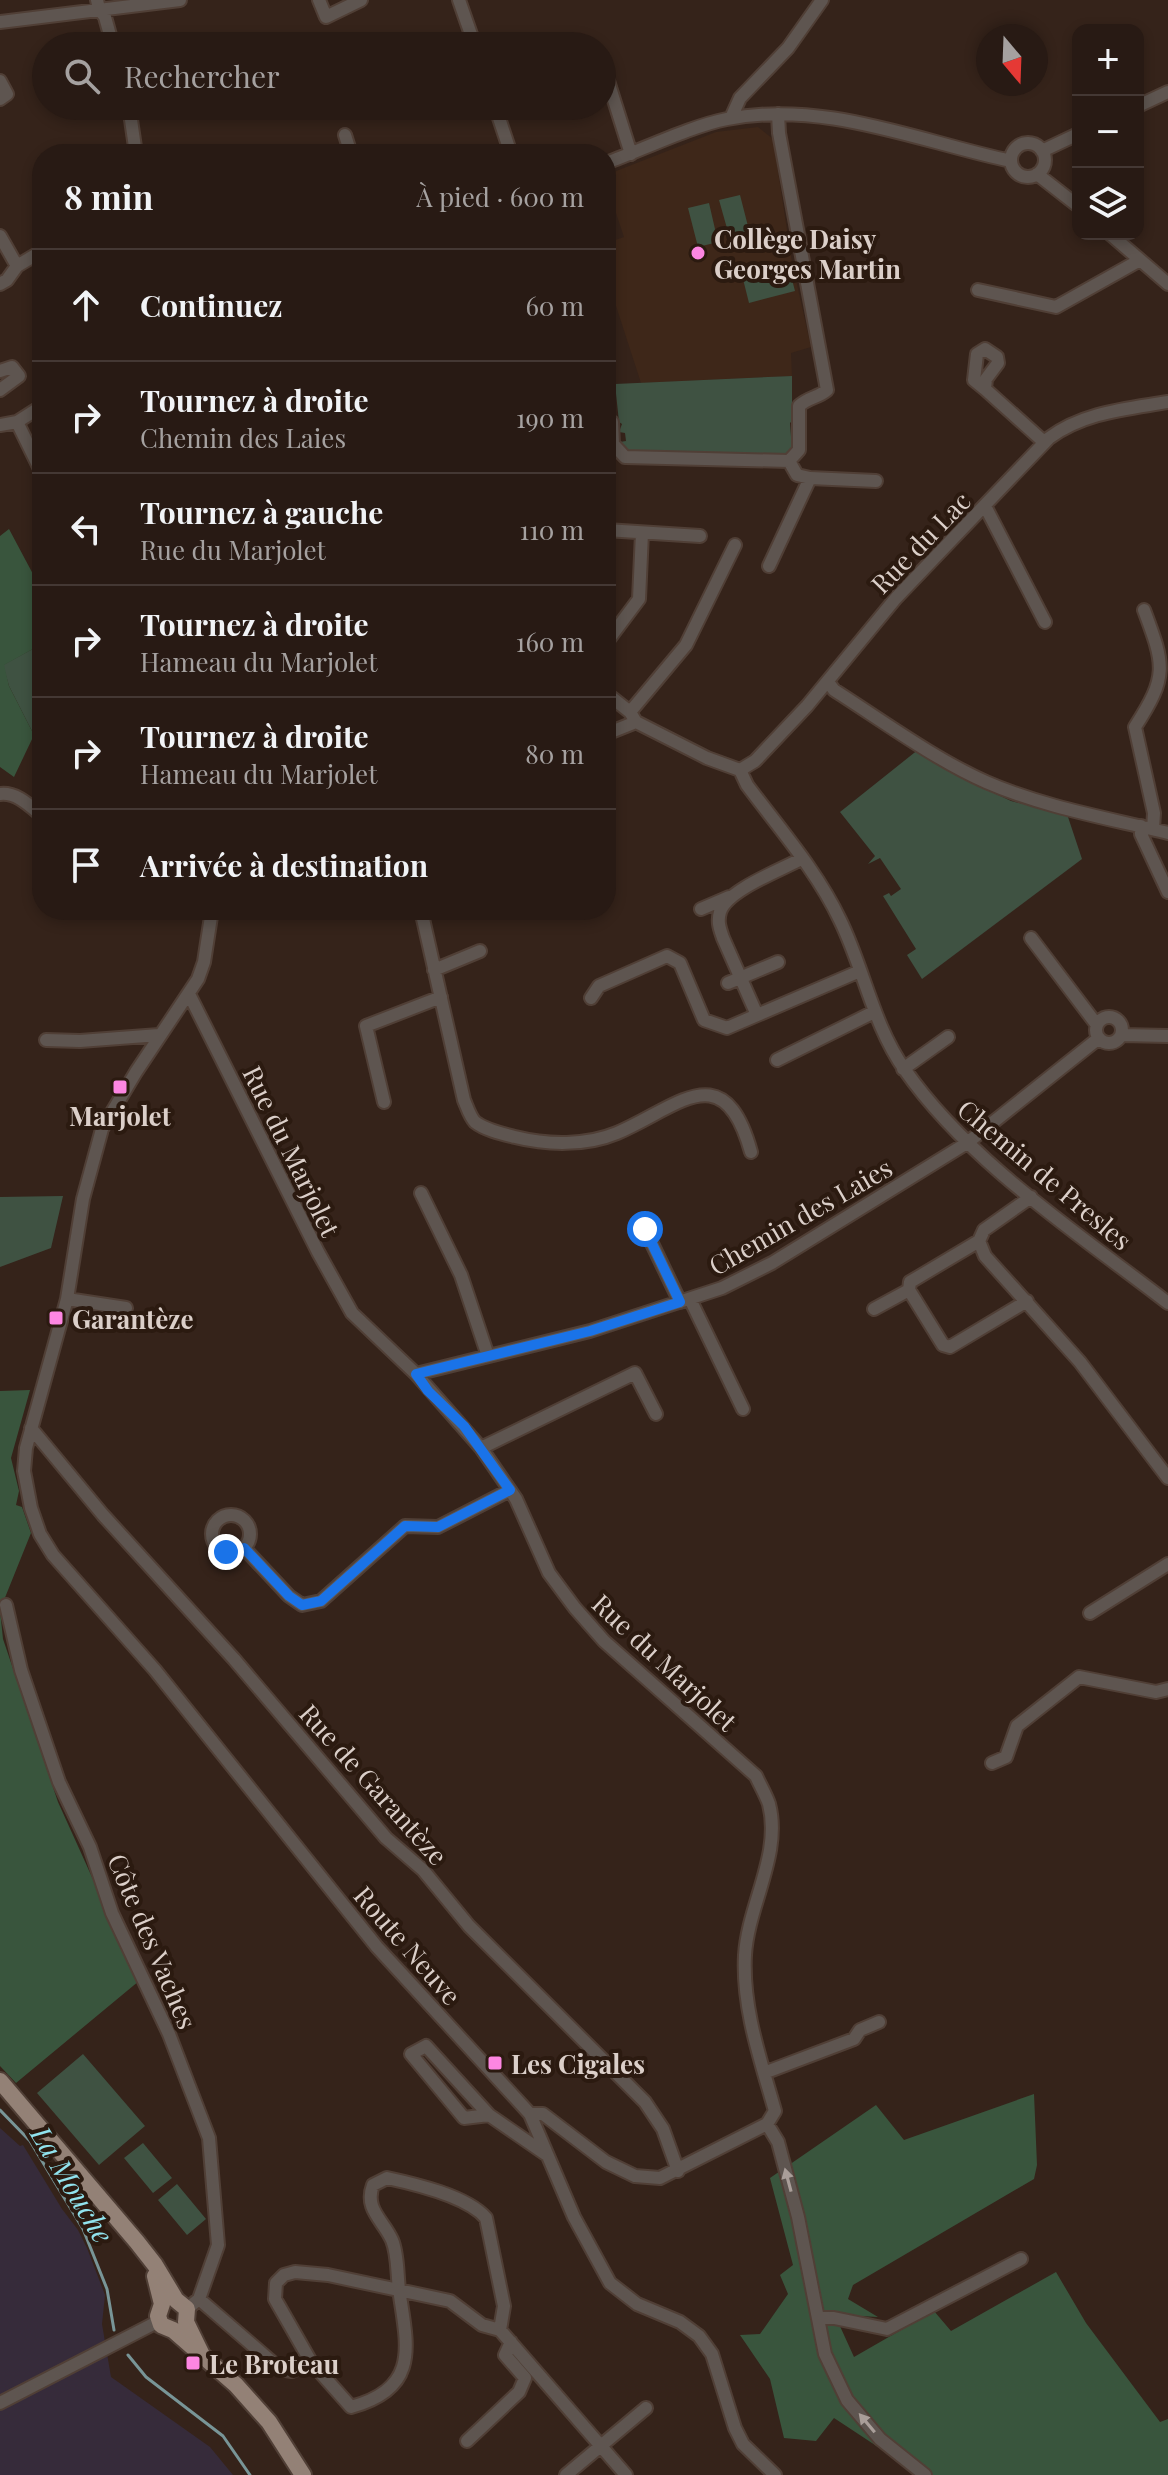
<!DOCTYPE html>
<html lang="fr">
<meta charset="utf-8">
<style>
body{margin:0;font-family:"Playfair Display",serif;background:#30231d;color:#f1f3f6}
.controls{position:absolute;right:24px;top:24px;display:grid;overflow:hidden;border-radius:16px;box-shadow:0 4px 12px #0003}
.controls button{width:72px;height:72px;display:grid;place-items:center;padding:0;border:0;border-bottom:2px solid #443834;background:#281a14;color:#f1f3f6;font:40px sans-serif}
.compass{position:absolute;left:976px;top:24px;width:72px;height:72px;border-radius:50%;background:#281a14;box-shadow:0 4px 12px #0003;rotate:161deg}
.stop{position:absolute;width:24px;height:24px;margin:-18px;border:6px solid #1a73e8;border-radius:50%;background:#fff}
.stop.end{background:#1a73e8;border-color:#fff;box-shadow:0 2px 8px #0008}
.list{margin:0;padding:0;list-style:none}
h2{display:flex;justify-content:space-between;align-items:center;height:104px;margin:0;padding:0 32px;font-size:34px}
h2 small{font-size:26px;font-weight:400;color:#a5a1a0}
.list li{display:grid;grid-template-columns:52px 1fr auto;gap:24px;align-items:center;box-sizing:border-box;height:112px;padding:0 32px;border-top:2px solid #443834}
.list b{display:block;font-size:30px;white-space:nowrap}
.list p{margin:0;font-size:26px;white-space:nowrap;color:#a5a1a0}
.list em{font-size:26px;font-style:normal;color:#a5a1a0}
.icon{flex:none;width:44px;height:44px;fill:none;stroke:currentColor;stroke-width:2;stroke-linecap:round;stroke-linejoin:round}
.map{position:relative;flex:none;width:1168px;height:2475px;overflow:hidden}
.search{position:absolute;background:#281a14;box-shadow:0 4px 12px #0003;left:32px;top:32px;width:584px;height:88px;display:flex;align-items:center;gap:20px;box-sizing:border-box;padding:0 28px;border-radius:44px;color:#a5a1a0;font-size:30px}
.panel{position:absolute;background:#281a14;box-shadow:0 4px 12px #0003;left:32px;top:144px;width:584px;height:776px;border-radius:32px}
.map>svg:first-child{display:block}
.built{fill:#3e2719}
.industrial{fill:#362b3a}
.green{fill:#3f5242}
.forest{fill:#39553d}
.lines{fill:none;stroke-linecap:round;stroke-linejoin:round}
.stream{stroke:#789597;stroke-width:3}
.minor-casing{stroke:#503f36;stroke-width:16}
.major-casing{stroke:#503f36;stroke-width:20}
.minor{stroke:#5e5550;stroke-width:12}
.major{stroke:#938176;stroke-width:16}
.oneway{fill:#a99e99}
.route{stroke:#1a73e8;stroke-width:10}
.poi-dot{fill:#fd86e2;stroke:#2b1a10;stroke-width:3}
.labels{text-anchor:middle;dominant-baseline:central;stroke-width:8;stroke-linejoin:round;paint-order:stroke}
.poi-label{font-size:26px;font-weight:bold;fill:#dbcfc9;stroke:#2b1a10;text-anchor:start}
.street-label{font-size:26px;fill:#dbcfc9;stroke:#2b1a10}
.water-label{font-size:28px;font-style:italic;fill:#91e3ee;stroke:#2b1a10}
</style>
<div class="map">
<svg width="1168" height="2475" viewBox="0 0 1168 2475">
<rect width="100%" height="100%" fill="#35231a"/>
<path class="built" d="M758,127L773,139L792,262L811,347L791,353L792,376L641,383L606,275V243L624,237L606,183V175L716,132Z"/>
<path class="industrial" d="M0,2128L20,2146L23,2145L62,2209L78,2230L87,2248L105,2295L102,2324L111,2377L210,2447L233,2475H0Z"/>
<path class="green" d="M740,195L750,234L730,239L719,200Z
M709,203L718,242L698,247L688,208Z
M788,264L795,291L749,303L742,275Z
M792,376V421L790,423L792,450L786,456L627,453L621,449L620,442L626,441L625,433L619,432L622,424L619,422L615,384Z
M42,644V734L34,735L9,686L3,665Z
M919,749L973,783L1011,801L1067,814L1082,859L922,979L907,955L916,949L883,896L889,893L891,896L901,889L880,858L868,864L875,856L840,812Z
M63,1196L51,1248L0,1267V1197Z
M83,2054L145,2126L99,2165L37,2093Z
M143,2143L172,2178L153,2193L124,2158Z
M177,2184L206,2219L187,2235L158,2200Z"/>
<path class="forest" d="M9,529L42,591V644L4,665L9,686L34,735L14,777L0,767V536Z
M30,1390L11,1458L19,1491L16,1505L22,1507L31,1533L0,1610L3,1639L58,1802L139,1981L16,2083L0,2066V1391Z
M1034,2094L1037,2165L1034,2179L853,2285L848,2299L878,2317L842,2315L839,2324L854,2357L934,2311L951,2331L1056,2272L1086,2323L1160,2422L1168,2419V2475H931L889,2441L878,2447L834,2418L816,2441L784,2438L770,2379L740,2335L760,2334L788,2294L780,2275L793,2265L770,2178L876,2105L904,2140Z"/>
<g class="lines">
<path class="stream" d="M0,2110L30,2141L83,2229L107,2289L114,2330
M128,2355L146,2377L223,2436L250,2475"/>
<g class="minor-casing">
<path id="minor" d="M97,0L99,9L105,17L113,46
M319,0L326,17L361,0
M459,0L475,46
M0,22L180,0
M602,62L631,154
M0,81L7,94L0,99
M129,106L136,154
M495,106L511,154
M1138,106L1168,92
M731,118L740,98L788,48L822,0
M345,135L351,154
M1011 160a17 17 0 1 1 34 0a17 17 0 1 1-34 0Z
M1042,151L1078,134
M606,163C642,150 691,126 727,119C825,100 917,141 1011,161
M1037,174L1078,206
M1110,234L1168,284
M0,236L17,266
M0,284L7,280L17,266L42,251
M978,290L1056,307L1140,260
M0,371L12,367L19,376L0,390
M985,389L974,380L977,354L985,349L997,357L998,363L986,379L985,389L1044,442
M17,422L42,473
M606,422H612L613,444L625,457L789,461L799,450V406C808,397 818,398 827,390L779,133L778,114
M0,425L17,422L42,406
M789,461L797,475L810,478L876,481
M985,506L1045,622
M606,530L700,536
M769,566L810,478
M1144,610C1165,666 1168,676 1135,727L1154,813L1153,829
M606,643L639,599L642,533
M828,682L834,690C881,720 936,760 986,782C1043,807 1107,818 1168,833
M606,693L630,712L636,722L707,758L740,770
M630,712L686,645L735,545
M606,734L636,722
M740,770L747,785C779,828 817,871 840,920C864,969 873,1025 905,1070C970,1163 1079,1234 1168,1303
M740,770L755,761L807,706L896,598L1049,438C1084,412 1127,409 1168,402
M0,794C17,792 30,806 42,816
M1141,826V834L1168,892
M701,909L729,897
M212,910L204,962L198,979L136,1072L102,1129L83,1199L67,1299L26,1448L24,1471L31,1508L40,1534L53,1555L155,1670L377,1947L530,2114L574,2217L610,2283L637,2304L680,2322L699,2336L712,2354L735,2428L743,2444L775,2475
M421,910L464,1100C467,1107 470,1117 475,1122C485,1130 503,1134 515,1137C547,1145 586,1146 617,1133C678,1107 724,1054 751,1152
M1031,938L1097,1025
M434,970L480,951
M728,983L778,962
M189,994L318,1252L352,1313L416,1374L481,1448L516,1499L549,1573L575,1608L604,1641L756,1776C760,1785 766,1795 769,1804C782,1854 748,1905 745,1955C742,2008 761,2061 775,2111L767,2124L778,2142L798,2217L825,2354L847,2400L880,2439L925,2475
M591,998L599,986L667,956L680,963L704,1020L727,1028L860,971
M757,1015L723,938C720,929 717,922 720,912C727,890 781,870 801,859
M1096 1030a13 13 0 1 1 26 0a13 13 0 1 1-26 0Z
M1122,1035L1168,1036
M46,1040L80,1041L159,1035
M777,1060L874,1012
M903,1069L948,1037
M384,1102L366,1026L441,997
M421,1193L461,1275L488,1356
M1031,1197L984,1230L979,1241L985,1256L1080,1362L1168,1478
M645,1229L680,1302
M979,1241L910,1282L909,1290L943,1345L950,1347L1027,1301
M67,1299L126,1308
M690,1299L743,1409
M874,1309L909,1290
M416,1374L590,1331L722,1288L772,1263L967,1143L1099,1038
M31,1428L103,1515L234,1659L386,1838L423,1870L469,1926L645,2102L663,2129L678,2171
M481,1448L635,1373L656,1414
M212 1534a19 19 0 1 1 38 0a19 19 0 1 1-38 0Z
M244,1548L289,1596L302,1605L321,1601L405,1526L438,1527L510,1490
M6,1605L21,1670L59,1782L90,1847L112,1913L169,2034L209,2138L218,2245L199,2299L187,2309
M1090,1613L1168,1564
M992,1763L1006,1757L1017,1726L1079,1677L1156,1692L1168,1689
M764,2073L854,2039L860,2030L879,2022
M530,2114H543L606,2162L635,2176L660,2178L767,2124
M489,2115L464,2118L411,2054L426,2046L489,2115L547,2155
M199,2299L280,2369L292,2371L311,2362L275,2299L276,2283L284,2275L295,2272L328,2275L450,2301L482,2325L500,2330L626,2475
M818,2318H834L887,2329L1021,2259
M311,2362L351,2407C421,2388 407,2345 399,2289C397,2274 398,2254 392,2240C383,2220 364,2209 373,2185L387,2178C415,2184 467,2196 486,2218L504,2306L500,2330
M0,2403L159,2321
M467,2441L519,2392L525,2378L505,2355L511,2342
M566,2475L646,2408"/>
</g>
<g class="major-casing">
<path id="major" d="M0,2081L137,2242L155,2265L176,2300L187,2309L186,2322L202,2355
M155,2276L162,2304L158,2316L161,2325L173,2330L236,2385L269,2422L303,2475"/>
</g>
<use href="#minor" class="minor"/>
<use href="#major" class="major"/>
</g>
<defs><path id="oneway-solid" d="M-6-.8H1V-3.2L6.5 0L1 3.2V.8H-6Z" transform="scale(2)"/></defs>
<g class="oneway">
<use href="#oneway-solid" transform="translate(788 2180) rotate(-105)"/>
<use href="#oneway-solid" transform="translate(867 2423) rotate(-130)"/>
</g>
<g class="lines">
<path class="route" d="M226,1552L232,1553L244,1548L289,1596L302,1605L321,1601L405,1526L438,1527L510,1490L464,1426L428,1391L416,1374L590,1331L680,1302L645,1229"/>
</g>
<g class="poi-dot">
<circle cx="698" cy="253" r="8"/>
<rect x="112" y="1079" width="16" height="16" rx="4"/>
<rect x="48" y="1310" width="16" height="16" rx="4"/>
<rect x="487" y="2055" width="16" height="16" rx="4"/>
<rect x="185" y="2355" width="16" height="16" rx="4"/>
</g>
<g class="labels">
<g class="poi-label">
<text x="714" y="238">Collège Daisy<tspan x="714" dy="30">Georges Martin</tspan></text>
<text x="120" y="1115" text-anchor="middle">Marjolet</text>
<text x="72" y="1318">Garantèze</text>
<text x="511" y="2063">Les Cigales</text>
<text x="209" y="2363">Le Broteau</text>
</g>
<g class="street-label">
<text transform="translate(920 542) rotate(-46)">Rue du Lac</text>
<text transform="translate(292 1151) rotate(64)">Rue du Marjolet</text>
<text transform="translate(1045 1174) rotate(40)">Chemin de Presles</text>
<text transform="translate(800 1216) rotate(-30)">Chemin des Laies</text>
<text transform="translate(665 1662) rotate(43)">Rue du Marjolet</text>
<text transform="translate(374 1784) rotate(48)">Rue de Garantèze</text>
<text transform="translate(153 1941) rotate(67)">Côte des Vaches</text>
<text transform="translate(408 1945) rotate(49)">Route Neuve</text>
</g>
<g class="water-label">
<text transform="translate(73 2184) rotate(59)">La Mouche</text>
</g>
</g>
</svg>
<div class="controls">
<button>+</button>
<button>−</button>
<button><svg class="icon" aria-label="layers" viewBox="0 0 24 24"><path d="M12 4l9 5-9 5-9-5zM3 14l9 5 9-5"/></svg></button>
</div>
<svg class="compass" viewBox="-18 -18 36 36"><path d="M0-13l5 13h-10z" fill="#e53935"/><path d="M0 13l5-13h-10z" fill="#a5a1a0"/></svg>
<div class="stop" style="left:645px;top:1229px"></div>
<div class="stop end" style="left:226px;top:1552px"></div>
<div class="search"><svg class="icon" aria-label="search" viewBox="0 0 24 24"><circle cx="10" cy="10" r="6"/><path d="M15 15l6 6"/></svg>Rechercher</div>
<section class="panel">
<h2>8 min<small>À pied · 600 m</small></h2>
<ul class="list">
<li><svg class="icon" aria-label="ahead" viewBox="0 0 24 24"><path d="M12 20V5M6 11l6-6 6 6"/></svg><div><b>Continuez</b></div><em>60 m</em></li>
<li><svg class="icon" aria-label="right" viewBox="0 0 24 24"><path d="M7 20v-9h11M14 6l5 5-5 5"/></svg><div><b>Tournez à droite</b><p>Chemin des Laies</p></div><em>190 m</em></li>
<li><svg class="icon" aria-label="left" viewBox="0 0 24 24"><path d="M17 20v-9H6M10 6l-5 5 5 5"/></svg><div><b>Tournez à gauche</b><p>Rue du Marjolet</p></div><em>110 m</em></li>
<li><svg class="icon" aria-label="right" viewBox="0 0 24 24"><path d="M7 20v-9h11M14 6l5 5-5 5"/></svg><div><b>Tournez à droite</b><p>Hameau du Marjolet</p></div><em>160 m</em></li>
<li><svg class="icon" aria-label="right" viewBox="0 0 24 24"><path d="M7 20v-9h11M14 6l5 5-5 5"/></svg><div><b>Tournez à droite</b><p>Hameau du Marjolet</p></div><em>80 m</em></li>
<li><svg class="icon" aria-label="arrive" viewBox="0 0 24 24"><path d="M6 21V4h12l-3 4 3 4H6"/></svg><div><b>Arrivée à destination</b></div></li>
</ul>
</section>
</div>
